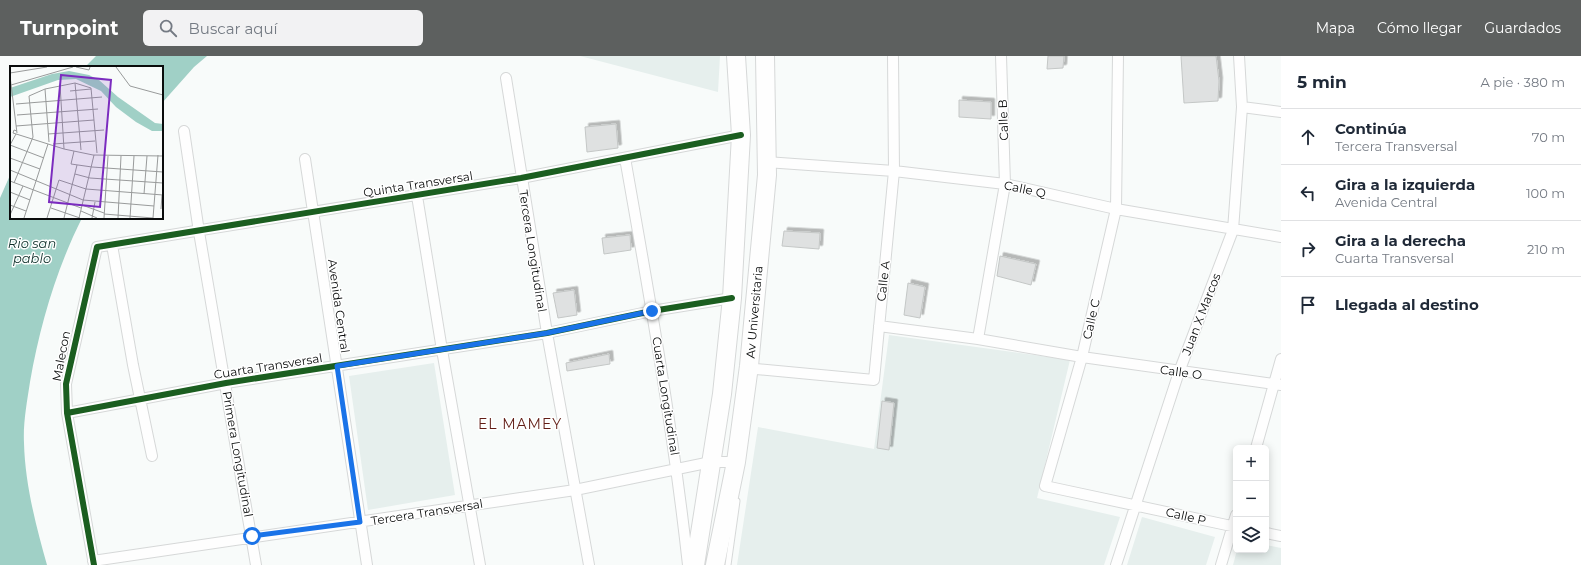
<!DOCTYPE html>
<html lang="es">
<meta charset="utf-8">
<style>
body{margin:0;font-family:Montserrat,sans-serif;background:#f2f2f3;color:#1f2937}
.controls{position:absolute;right:12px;bottom:12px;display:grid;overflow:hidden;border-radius:6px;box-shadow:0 2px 10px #0003}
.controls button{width:36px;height:36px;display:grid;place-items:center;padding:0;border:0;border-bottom:1px solid #e0e1e3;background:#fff;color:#1f2937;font:20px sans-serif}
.stop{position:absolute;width:12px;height:12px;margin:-9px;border:3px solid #1a73e8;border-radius:50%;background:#fff}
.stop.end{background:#1a73e8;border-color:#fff;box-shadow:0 1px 4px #0008}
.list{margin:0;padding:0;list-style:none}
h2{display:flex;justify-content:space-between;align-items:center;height:52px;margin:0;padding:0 16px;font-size:17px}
h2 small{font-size:13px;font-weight:400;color:#747a83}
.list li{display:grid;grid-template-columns:26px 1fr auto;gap:12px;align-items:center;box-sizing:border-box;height:56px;padding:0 16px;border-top:1px solid #e0e1e3}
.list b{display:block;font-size:15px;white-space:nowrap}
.list p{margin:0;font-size:13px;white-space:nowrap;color:#747a83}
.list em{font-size:13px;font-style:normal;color:#747a83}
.icon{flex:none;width:22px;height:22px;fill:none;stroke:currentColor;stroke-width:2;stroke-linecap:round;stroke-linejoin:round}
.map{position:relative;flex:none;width:1281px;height:509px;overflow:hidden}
header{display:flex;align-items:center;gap:24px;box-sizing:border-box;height:56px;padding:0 20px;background:#5d605f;color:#fff}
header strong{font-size:19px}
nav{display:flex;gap:22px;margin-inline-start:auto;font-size:14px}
.search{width:280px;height:36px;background:#f2f2f3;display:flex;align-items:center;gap:10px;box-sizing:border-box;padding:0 14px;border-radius:6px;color:#747a83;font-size:15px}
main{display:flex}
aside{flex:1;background:#fff}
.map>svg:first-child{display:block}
.built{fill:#e6efed}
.water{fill:#a0d0c6}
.building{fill:#dfe1e1;stroke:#c4c7c6;filter:url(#shadow)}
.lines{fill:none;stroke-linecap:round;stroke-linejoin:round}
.lane-casing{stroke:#d6d8d8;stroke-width:7}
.street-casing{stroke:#d6d8d8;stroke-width:12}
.highway-casing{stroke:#d6d8d8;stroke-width:20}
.lane{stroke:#fefefe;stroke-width:5}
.street{stroke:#fefefe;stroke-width:10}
.highway{stroke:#fefefe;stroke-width:18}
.cycleway-casing{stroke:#fff;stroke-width:8}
.cycleway{stroke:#1b5e20;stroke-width:6}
.route{stroke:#1a73e8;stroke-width:5}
.labels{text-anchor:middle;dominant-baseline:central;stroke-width:3;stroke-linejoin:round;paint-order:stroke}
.street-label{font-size:12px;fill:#0a0c0c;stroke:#fff}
.water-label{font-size:13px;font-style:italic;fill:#0f302a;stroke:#fff}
.quarter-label{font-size:14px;letter-spacing:1px;fill:#611d15;stroke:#fff}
.inset-road{fill:none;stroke:#999b9b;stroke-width:1}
.view{fill:#7b2cbf;fill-opacity:0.15;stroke:#7b2cbf;stroke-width:2}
.inset-edge{fill:none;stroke:#0a0c0c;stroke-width:2}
</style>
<header>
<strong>Turnpoint</strong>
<div class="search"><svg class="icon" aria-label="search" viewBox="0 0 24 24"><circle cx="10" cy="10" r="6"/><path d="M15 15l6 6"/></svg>Buscar aquí</div>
<nav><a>Mapa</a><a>Cómo llegar</a><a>Guardados</a></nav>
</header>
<main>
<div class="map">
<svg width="1281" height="509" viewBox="0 0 1281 509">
<defs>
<filter id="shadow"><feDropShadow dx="3.5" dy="-3.5" stdDeviation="0" flood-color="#0004"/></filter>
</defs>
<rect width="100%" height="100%" fill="#f8fbfa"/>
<path class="built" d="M580,0H720L718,36Z
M889,279L1070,304L1037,442L1120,461L1104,509H737L758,371L874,393Z
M434,307L455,439L368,454L349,320Z
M1142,461L1215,481L1206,509H1127Z
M1266,489L1281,492V509H1233L1237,494H1266Z"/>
<path class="water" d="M96,0H207L194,11L162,47V11H85Z
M11,117V162H82C56,214 40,269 30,326C27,346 23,367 24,387C25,428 36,470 47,509H0V142Z"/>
<path class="building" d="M1048,0H1064L1063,12L1047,13Z
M1181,0H1216L1219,25L1218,45L1184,47Z
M959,44L991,46V63L959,61Z
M616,68L618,92L587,96L585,71Z
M784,175L820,177L819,193L782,190Z
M630,179L631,194L604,198L602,182Z
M1000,200L1036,208L1031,229L997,220Z
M908,227L925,231L920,262L904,259Z
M574,234L577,259L558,262L553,237Z
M609,298L610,308L567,315L566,307Z
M882,345L894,347L889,394L877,392Z"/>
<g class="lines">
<g class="lane-casing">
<path id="lane" d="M728,509L737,445"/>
</g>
<g class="street-casing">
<path id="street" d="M1118,0L1116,153L1082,301L1045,430L1236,471
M506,22L547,277L589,509
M1242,51L1281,56
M184,75L199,176L256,509
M625,102C649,237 673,372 688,509
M305,103L367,509
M766,106L894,115L1005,128L1116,153L1281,181
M417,140L442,294L480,509
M112,189L133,309L152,400
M879,270L978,283L1082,301L1281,329
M978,283L1005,128L1001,0
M749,310L756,313L874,324L894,115L893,0
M67,357L226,327L547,277L652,255L732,242
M1256,392L1281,303
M1266,477L1281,480
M93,505L575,434L711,406H736
M94,509L67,357L66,328L97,191L521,122L741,79
M1116,509L1179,316L1233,174L1242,51L1239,0
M1221,509L1236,459"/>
</g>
<g class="highway-casing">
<path id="highway" d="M695,509L722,338L732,242L741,79L736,0
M715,509L736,406L749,310L767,119L765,0"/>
</g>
<use href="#lane" class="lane"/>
<use href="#street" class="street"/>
<use href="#highway" class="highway"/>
<g class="cycleway-casing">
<path id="cycleway" d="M67,357L226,327L547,277L652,255L732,242
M94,509L67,357L66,328L97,191L521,122L741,79"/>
</g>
<use href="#cycleway" class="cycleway"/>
</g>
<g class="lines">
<path class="route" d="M252,480L360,466L337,310L547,277L652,255"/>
</g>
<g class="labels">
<g class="street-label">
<text transform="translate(1003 64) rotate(-92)">Calle B</text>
<text transform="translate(418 128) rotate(-9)">Quinta Transversal</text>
<text transform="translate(1025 133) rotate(12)">Calle Q</text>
<text transform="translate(533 195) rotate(81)">Tercera Longitudinal</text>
<text transform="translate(883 225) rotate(-84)">Calle A</text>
<text transform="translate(339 250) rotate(82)">Avenida Central</text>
<text transform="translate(754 256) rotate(-85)">Av Universitaria</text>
<text transform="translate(1201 258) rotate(-69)">Juan X Marcos</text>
<text transform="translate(1091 263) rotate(-77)">Calle C</text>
<text transform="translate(61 300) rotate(-79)">Malecon</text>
<text transform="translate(268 310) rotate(-9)">Cuarta Transversal</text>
<text transform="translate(1181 316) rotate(8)">Calle O</text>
<text transform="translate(666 340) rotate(81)">Cuarta Longitudinal</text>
<text transform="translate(238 398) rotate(80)">Primera Longitudinal</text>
<text transform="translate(427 456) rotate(-9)">Tercera Transversal</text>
<text transform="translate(1186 460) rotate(13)">Calle P</text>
</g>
<g class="water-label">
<text x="32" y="187">Rio san<tspan x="32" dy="15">pablo</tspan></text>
</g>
<g class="quarter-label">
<text x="520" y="368">EL MAMEY</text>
</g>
</g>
<g transform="translate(10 10)">
<rect width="153" height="153" fill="#f8fbfa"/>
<path d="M59,5L79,9L89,14L108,31L145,57L153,58V65H142L126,56L106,41L91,25L66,13L48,14L0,31V22L42,8Z" fill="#a0d0c6"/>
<path class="inset-road" d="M66,1L79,4L80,1M106,1L120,20L153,29M0,7L37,1M0,10L7,67M65,17L71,84M1,19L63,1M50,19L54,83M35,23L39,76M60,25L81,23M6,38L92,31M7,49L88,43M6,60L84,54M7,65L4,64L3,67L54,83L83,89L153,90M38,68L94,64M43,78L85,75M0,79L34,92M0,79L6,68M64,85L61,98L82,101L153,106M0,92L30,103M0,104L73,134L144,140M65,108L80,112L153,117M0,115L71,142M4,117L23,71L19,30L35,23L65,17L81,22L87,87M0,126L20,134M134,128L137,90M0,139L16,145M72,139L94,147M41,142L70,152M151,143L152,129M71,145L87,152M94,148L143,152M0,149L13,120M14,152L38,78M37,152L49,114L76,123L153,129M54,152L67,99M69,152L84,89M82,152L85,136M94,152L98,90M108,152L111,90M120,152L124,90M143,152L148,89"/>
<path class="view" d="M51,9L101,14L90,141L39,136Z"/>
<rect width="153" height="153" class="inset-edge"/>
</g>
</svg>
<div class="controls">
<button>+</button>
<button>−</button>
<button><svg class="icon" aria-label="layers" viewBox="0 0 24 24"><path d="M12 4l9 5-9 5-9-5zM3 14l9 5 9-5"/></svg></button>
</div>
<div class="stop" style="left:252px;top:480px"></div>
<div class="stop end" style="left:652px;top:255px"></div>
</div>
<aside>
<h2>5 min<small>A pie · 380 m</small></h2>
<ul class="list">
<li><svg class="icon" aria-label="ahead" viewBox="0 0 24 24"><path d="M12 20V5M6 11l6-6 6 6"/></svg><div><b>Continúa</b><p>Tercera Transversal</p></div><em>70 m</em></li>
<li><svg class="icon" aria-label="left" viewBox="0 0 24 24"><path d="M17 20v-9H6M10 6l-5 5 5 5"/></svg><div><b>Gira a la izquierda</b><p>Avenida Central</p></div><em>100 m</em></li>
<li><svg class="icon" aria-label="right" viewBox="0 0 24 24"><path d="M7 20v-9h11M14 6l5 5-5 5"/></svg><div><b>Gira a la derecha</b><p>Cuarta Transversal</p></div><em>210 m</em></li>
<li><svg class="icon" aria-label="arrive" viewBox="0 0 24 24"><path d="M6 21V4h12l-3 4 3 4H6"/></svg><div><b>Llegada al destino</b></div></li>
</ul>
</aside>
</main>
